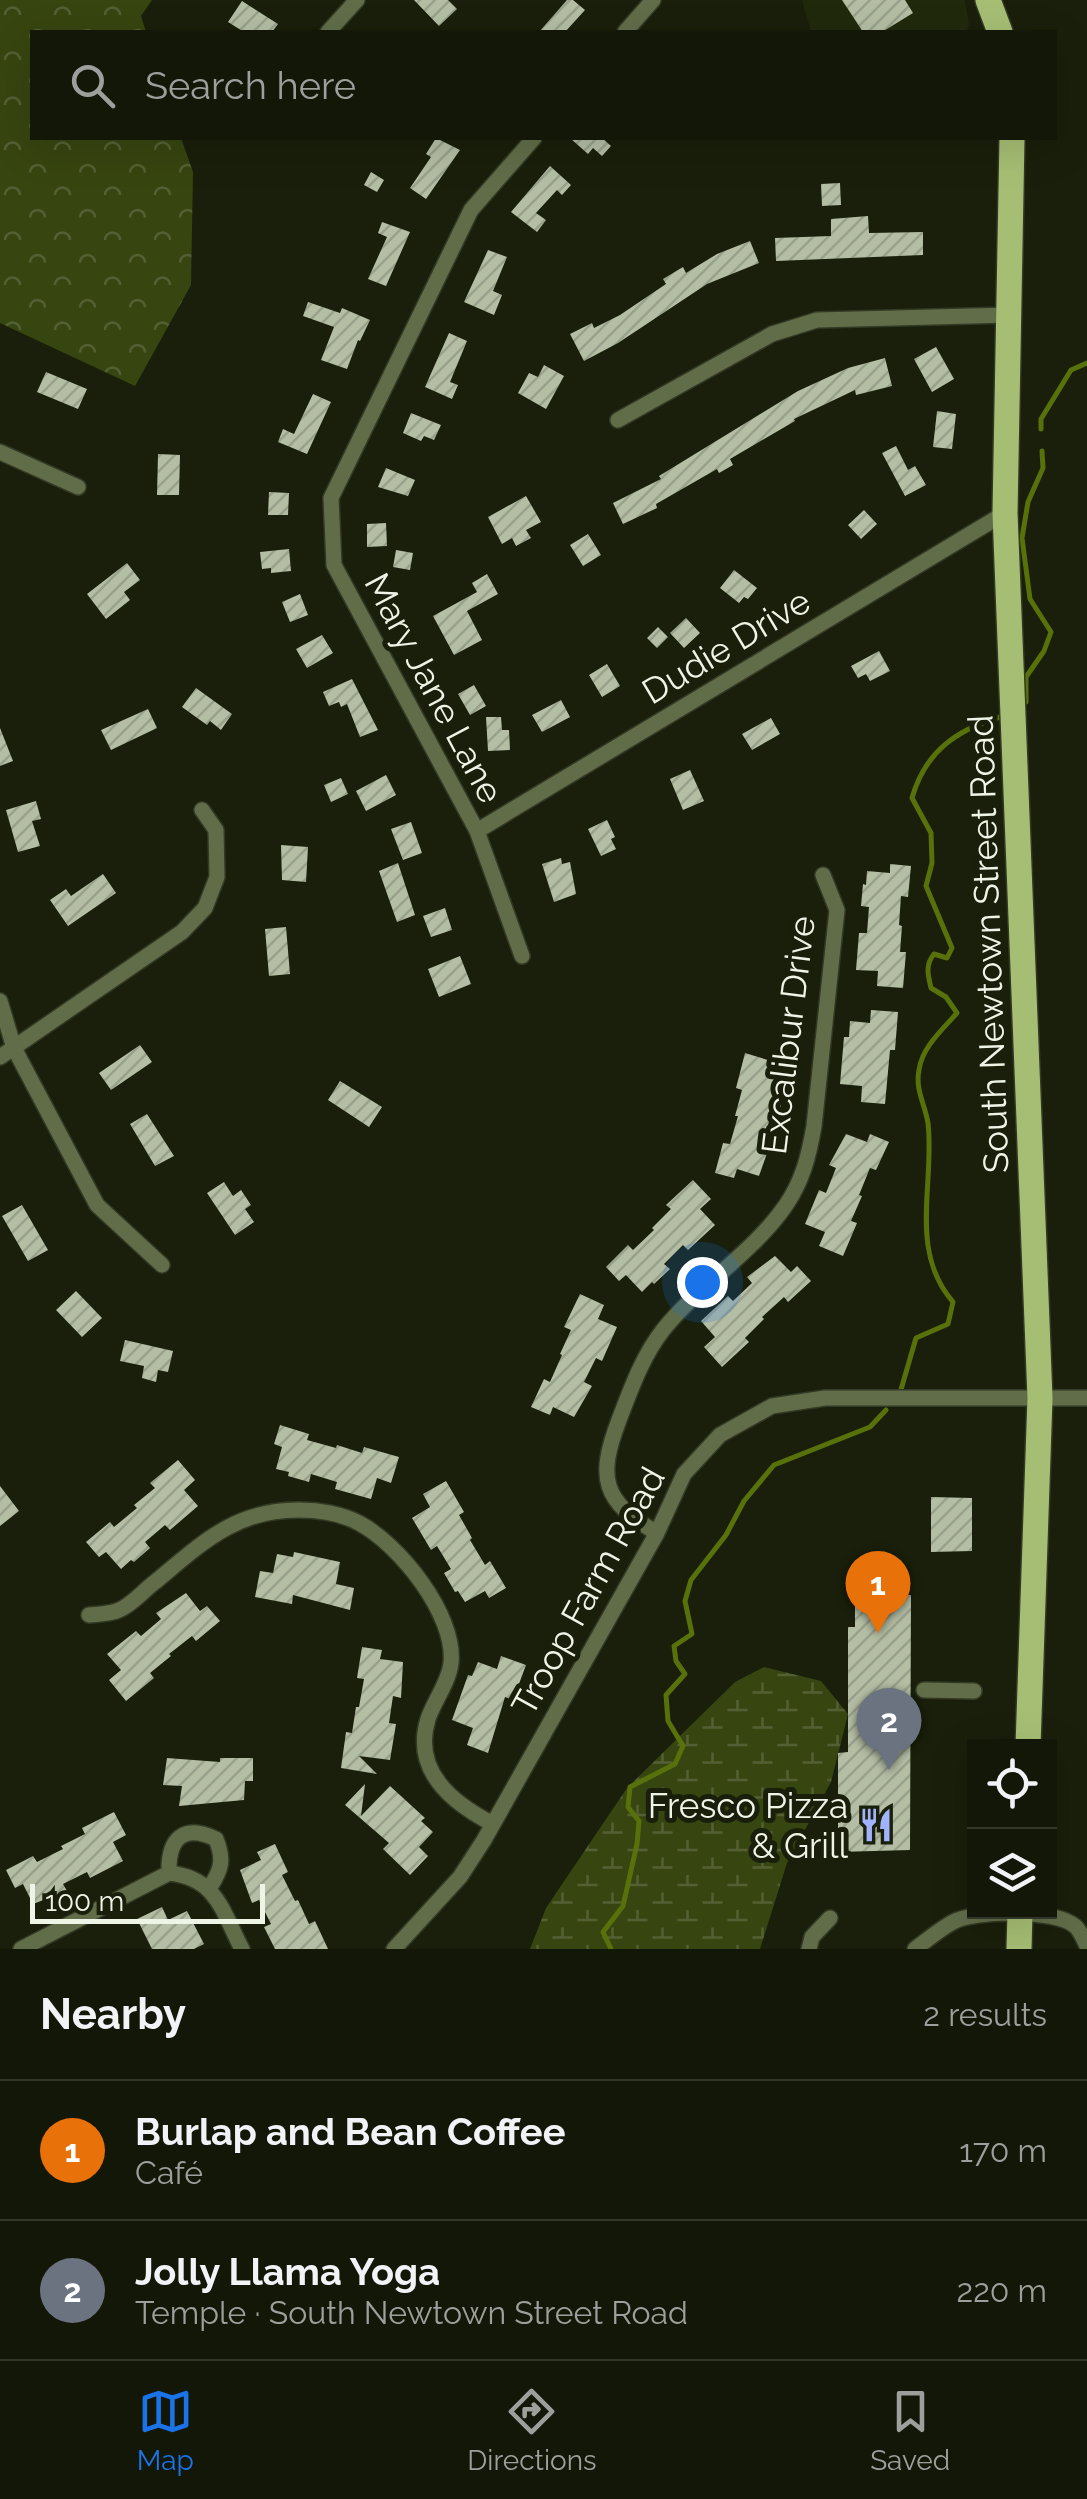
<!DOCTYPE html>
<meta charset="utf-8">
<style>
body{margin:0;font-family:Raleway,sans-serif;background:#202416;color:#f1f3f6}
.controls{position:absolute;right:30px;bottom:30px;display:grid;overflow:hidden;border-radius:0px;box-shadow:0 10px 40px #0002}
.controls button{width:90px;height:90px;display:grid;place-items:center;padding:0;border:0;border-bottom:2px solid #323629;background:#131708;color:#f1f3f6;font:50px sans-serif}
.scale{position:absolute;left:30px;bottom:25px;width:235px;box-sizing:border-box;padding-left:10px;border:5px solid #eef4e6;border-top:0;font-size:28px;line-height:35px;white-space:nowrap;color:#eef4e6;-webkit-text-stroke:8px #191f0a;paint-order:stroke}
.you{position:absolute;left:702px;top:1282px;width:35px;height:35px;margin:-25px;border:8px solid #fff;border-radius:50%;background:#1a73e8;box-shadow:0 0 0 15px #1a73e833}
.badge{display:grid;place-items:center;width:65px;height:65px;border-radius:50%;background:#1a73e8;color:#fff;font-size:32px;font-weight:700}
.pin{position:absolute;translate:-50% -82px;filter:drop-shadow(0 2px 5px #0008)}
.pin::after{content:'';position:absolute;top:52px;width:35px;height:30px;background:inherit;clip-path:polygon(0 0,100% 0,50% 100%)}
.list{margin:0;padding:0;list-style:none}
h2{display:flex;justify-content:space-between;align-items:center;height:130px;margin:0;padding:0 40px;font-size:42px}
h2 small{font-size:32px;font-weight:400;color:#9d9f9c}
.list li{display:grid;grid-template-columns:65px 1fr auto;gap:30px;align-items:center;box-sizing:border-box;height:140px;padding:0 40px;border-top:2px solid #323629}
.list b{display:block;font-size:38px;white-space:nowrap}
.list p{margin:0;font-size:32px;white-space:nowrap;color:#9d9f9c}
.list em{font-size:32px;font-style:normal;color:#9d9f9c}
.icon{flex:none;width:55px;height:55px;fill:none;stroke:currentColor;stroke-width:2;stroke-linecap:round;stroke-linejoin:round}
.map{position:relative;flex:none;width:1087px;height:1949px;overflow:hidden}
.search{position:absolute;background:#131708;box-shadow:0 10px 40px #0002;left:30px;right:30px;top:30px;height:110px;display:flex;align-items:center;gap:25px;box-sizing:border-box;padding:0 35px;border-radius:0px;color:#9d9f9c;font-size:38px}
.sheet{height:410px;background:#131708}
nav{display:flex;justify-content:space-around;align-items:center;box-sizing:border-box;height:140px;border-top:2px solid #323629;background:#131708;font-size:28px;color:#9d9f9c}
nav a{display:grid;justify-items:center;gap:5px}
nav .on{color:#1a73e8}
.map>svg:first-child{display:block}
.built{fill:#21290d}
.forest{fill:url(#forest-crowns)}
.wetland{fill:url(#wetland-marsh)}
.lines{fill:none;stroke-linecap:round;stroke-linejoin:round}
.stream{stroke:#58710b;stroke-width:5}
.building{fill:url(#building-hatch)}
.minor-casing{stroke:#333924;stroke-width:18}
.primary-casing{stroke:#333924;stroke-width:28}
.minor{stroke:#616d49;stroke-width:15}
.primary{stroke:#a6be74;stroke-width:25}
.labels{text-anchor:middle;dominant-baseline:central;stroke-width:10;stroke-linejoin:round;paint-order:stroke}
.street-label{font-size:35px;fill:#eef4e6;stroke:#191f0a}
.poi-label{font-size:35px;fill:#eef4e6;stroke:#191f0a;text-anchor:end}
</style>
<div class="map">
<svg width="1087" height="1949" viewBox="0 0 1087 1949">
<defs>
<pattern id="forest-crowns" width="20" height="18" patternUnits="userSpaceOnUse" patternTransform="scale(2.5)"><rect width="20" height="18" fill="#374510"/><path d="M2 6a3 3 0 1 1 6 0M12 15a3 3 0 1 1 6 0" fill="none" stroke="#546033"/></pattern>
<pattern id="wetland-marsh" width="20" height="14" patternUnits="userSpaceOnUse" patternTransform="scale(2.5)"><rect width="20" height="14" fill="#374510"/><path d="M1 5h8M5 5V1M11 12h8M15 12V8" fill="none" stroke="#546033"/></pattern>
<pattern id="building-hatch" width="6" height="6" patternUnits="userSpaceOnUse" patternTransform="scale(2.5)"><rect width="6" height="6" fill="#b4bea4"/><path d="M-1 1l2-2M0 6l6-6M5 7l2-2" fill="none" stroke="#99a18c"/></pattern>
</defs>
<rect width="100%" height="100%" fill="#191f0a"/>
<path class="built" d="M802,0H965L969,25L966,32H811Z"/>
<path class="forest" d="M0,0H152L141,16L146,32H32V138H181L193,172L191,285L135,386L0,323Z"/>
<path class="wetland" d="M764,1667L821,1681L848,1714L831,1782L787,1863L760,1949H530L546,1908L627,1788L735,1682Z"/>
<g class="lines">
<path class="stream" d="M1041,429V419L1071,370L1087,363
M1026,702V677L1044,651L1051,632L1030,599L1022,538L1028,502L1043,468L1042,451
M900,1393L916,1338L948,1324L953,1302C908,1250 935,1184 928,1123C925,1104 915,1090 919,1070C922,1047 943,1029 957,1013L946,997L931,988C928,975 925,965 934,954L947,958L952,948L926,886L932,863L931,833L912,798C925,752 956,730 1000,717
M611,1949L603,1932L623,1906L637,1844L639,1821L628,1807L630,1787L675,1764L683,1746L668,1721L666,1695L685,1674L676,1661L674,1646L692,1634L685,1601L691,1580L726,1535L744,1501L774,1465L870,1427L886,1410"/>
</g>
<path class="building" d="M414,0H448L457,9L439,26Z
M567,0H573L585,10L565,32H539Z
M842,0H905L913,13L882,32H863Z
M242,1L278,24L272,32H244L228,22Z
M436,138L460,150L426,199L410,188L431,157L426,154Z
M570,138H602L611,146L602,156L593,148L588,154Z
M550,166L571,185L562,195L557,190L536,213L546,220L537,232L511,212Z
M371,172L384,180L377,192L364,185Z
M840,183L841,205L822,206L821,184Z
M868,216L869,233L923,232V255L776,261L775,238L831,236V219Z
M382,222L410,232L386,286L368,279L387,237L378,233Z
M750,241L759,263L707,284L618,343L584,361L570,334L592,323L594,328L620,315L666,284L663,279L683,267L686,273L717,254Z
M488,250L507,257L493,291L502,295L494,315L464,302Z
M308,302L340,313L342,308L370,320L360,341L358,340L347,369L321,360L334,327L303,316Z
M449,333L467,341L450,382L458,385L452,399L425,387Z
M936,347L954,379L932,392L914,359Z
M885,358L892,386L856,395L855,390L794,419L795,421L730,459L733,465L719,473L717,469L656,504L657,508L623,524L613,503L661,479L659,476L798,391L848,368Z
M544,365L564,376L546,409L518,393L529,373L538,377Z
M46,372L87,389L78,409L37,392Z
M313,394L331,402L307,454L278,442L283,429L294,434Z
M937,411L956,414L952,449L933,447Z
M411,413L441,425L434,440L424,436L421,441L403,433Z
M896,446L908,470L915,466L926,485L905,496L882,453Z
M158,454L180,455L179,495H157Z
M386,468L415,480L408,496L378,487Z
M269,492L289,493L288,515H268Z
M526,496L541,522L526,530L531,538L516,546L512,538L502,544L488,517Z
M864,510L877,524L861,539L848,525Z
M386,523L387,546L367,547V524Z
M588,534L601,555L583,566L570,545Z
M289,549L291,571L271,573V568L262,569L260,552Z
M396,550L413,553L410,570L393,567Z
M127,563L140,580L124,592L130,600L106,619L87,594Z
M734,570L757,588L748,599L744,597L739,603L720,588Z
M487,574L498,594L467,611L482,640L454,655L433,616L477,592L472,583Z
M300,594L308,615L290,622L282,602Z
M686,618L700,633L684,648L670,633Z
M658,627L668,637L657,648L647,638Z
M322,635L333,653L307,668L296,649Z
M879,651L890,671L870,681L866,674L858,678L851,666Z
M607,664L620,686L602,697L589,675Z
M352,679L378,730L360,737L347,704L341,707L339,702L329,706L323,692Z
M474,685L486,706L470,715L458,694Z
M196,688L232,714L221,730L210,721L207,725L182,707Z
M561,700L570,717L542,732L532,715Z
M148,709L157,728L111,750L101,730Z
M486,717H501L502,730H509L510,750L488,751Z
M771,718L780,734L752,750L742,734Z
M0,728L13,761L0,766Z
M690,770L704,801L683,810L670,779Z
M386,775L396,795L366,811L356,791Z
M341,778L348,794L331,802L324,785Z
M36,801L41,819L32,821L40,846L18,852L6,810Z
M607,820L615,837L611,839L616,849L601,856L588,829Z
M411,822L422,853L403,860L391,829Z
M281,845L308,847L306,882L282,880Z
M561,858L562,864L570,862L576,894L554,902L542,864Z
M398,863L415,915L397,922L379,871Z
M890,864L911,866L908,897L901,896L899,925L902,926L900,952H906L903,988L877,986L878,971L856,970L859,933H867L869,907L861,906L863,884L866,885L867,871L890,873Z
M103,874L116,893L68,926L50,900L66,889L71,896Z
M445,908L452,930L431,937L423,916Z
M286,927L290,974L269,976L265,929Z
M460,956L471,984L439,997L428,969Z
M871,1010L898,1012L895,1050H890L885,1104L861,1102L862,1086L840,1084L844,1037H849L850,1021L870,1023Z
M140,1045L152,1062L111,1090L99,1073Z
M745,1053L771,1061L767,1075L788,1081L778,1116L771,1114L764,1140L771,1142L759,1176L737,1169L734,1178L715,1173L723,1143L730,1144L738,1116H735L742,1090L736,1088Z
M340,1081L382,1107L369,1127L328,1100Z
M147,1114L174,1156L155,1166L130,1124Z
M846,1134L867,1142L870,1134L889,1142L876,1170L870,1168L859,1195L862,1196L851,1221L857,1223L843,1256L819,1246L825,1232L805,1224L819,1190L826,1193L836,1168L829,1165Z
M693,1180L711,1199L700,1209L715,1225L688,1250L683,1245L664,1264L670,1269L654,1284L652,1282L642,1292L626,1275L619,1281L606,1267L628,1245L633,1250L654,1230L652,1228L671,1209L666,1205Z
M224,1182L233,1196L241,1190L251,1205L245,1209L254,1222L235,1235L207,1193Z
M22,1205L48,1250L28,1261L2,1216Z
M775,1256L791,1272L797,1266L811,1281L788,1302L784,1297L762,1317L764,1319L745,1338L749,1342L722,1367L704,1347L715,1337L701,1321L728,1296L733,1301L752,1283L747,1277Z
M76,1291L102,1318L82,1337L56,1310Z
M580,1294L604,1305L598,1319L617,1327L602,1361L596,1358L584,1382L592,1386L574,1417L553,1407L550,1415L531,1407L544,1379L550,1382L562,1355L560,1354L571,1330L564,1327Z
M125,1340L173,1351L168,1372L158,1370L156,1382L142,1378L144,1366L120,1361Z
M280,1425L309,1434L307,1440L336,1448L337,1445L362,1453L364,1447L399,1457L391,1483L377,1478L371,1499L335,1489L337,1482L311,1474L309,1482L288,1476L289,1472L276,1469L282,1447L274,1444Z
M178,1460L195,1480L184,1490L198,1506L170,1530L165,1525L145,1542L150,1548L134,1562L131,1560L121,1569L106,1552L99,1557L86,1542L110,1522L114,1527L137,1508L134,1505L155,1488L150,1483Z
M446,1481L464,1512L459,1515L472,1538L470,1540L485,1565L490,1561L506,1588L489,1598L485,1591L465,1602L458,1591L455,1592L444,1573L451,1569L437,1546L431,1550L412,1518L430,1507L423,1494Z
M0,1486L19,1511L0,1526Z
M931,1497L972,1498V1551L931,1552Z
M294,1552L340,1562L336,1584L354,1588L350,1610L293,1595L292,1604L255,1597L260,1571L273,1573L277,1554L293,1557Z
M186,1593L200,1611L207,1606L220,1621L196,1641L192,1636L169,1654L171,1656L150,1673L154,1678L126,1701L109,1680L121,1670L107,1654L136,1631L141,1636L161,1619L156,1613Z
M855,1595H911L910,1850L838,1852V1753L848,1752V1627H855Z
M362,1647L382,1650L380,1659L403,1662L401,1698L393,1696L389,1723L396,1724L390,1760L359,1756L377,1774L341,1768L346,1732L352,1733L356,1707H359L364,1679L357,1678Z
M501,1656L526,1665L513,1700L505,1697L488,1753L467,1745L473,1728L452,1720L468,1675L472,1676L478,1662L497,1669Z
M167,1758L220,1762V1758H253V1781H245L244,1800L179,1806L182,1786L163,1785Z
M365,1784L361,1816L390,1786L425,1818L421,1821L433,1832L419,1847L428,1856L410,1875L383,1849L389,1843L345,1805Z
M114,1812L126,1835L113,1842L123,1861L90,1878L87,1872L63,1884L67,1891L33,1904L23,1884L15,1888L6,1870L33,1856L37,1862L63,1849L61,1846L85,1834L82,1828Z
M275,1844L288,1872L282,1875L295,1901L298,1900L309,1924L315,1921L328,1949H275L264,1927L271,1924L259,1900L252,1903L240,1870L261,1860L257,1852Z
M162,1907L168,1920L187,1911L204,1944L194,1949H152L137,1919Z"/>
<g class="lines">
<g class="minor-casing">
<path id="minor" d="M328,32L357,0
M625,32L653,0
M618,420L772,334L817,320L1010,315
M0,452L78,487
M477,831L1005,513
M522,956L477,831L334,565L331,498L471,210L534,138
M0,1001L14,1048L97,1205L162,1265
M0,1057L182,932L205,908L217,877L216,830L202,810
M657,1533C602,1501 597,1478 619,1420C631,1389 642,1357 663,1330C699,1285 753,1253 786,1205C803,1180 809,1155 814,1126L837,910L823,875
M89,1615C98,1614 111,1614 119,1610C132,1605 144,1590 155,1582C202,1543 236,1509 300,1510C319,1510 342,1514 359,1523C399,1544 456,1615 451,1663C449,1682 434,1701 428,1719C412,1771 452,1803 493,1824
M924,1690L974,1691
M169,1873C168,1839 183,1823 216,1839C224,1859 222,1869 210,1887
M21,1949L169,1873C217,1878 222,1911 242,1949
M394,1949L460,1877L484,1840L657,1533L684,1474L720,1435L772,1406L825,1398H1087
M809,1949L812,1937L830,1918
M915,1949C927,1940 940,1929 953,1922C975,1910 1055,1909 1075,1926C1080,1930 1084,1940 1087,1946"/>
</g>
<g class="primary-casing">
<path id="primary" d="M988,0L1000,32
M1012,138L1005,513L1040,1398L1028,1746
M1019,1949L1020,1912"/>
</g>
<use href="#minor" class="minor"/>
<use href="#primary" class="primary"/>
</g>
<defs>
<g id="restaurant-bare" transform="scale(2.7)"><path d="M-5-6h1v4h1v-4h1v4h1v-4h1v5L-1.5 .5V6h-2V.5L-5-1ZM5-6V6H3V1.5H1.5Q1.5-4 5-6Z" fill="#a1b3fd" stroke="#191f0a" stroke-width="2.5" paint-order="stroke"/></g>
</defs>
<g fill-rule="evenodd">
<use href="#restaurant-bare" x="876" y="1825"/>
</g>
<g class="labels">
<g class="street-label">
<text transform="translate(726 646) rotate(-31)">Dudie Drive</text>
<text transform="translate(434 688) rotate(62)">Mary Jane Lane</text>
<text transform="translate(988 944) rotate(-92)">South Newtown Street Road</text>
<text transform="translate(788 1035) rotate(-83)">Excalibur Drive</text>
<text transform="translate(588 1591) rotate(-61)">Troop Farm Road</text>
</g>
<g class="poi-label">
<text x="848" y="1805">Fresco Pizza<tspan x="848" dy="40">&amp; Grill</tspan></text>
</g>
</g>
</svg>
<div class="controls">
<button><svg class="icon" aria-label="locate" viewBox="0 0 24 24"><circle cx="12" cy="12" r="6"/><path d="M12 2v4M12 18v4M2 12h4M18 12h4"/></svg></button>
<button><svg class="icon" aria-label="layers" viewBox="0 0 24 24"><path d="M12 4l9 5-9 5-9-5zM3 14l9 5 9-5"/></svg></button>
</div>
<div class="scale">100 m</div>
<div class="you"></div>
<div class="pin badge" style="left:878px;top:1633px;background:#e8710a">1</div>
<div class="pin badge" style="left:889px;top:1770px;background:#6b7280">2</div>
<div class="search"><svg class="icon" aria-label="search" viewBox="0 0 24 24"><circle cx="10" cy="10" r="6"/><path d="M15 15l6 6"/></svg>Search here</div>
</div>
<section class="sheet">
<h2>Nearby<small>2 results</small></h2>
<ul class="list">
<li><span class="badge" style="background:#e8710a">1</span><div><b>Burlap and Bean Coffee</b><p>Café</p></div><em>170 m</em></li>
<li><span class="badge" style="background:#6b7280">2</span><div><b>Jolly Llama Yoga</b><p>Temple · South Newtown Street Road</p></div><em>220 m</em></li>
</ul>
</section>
<nav>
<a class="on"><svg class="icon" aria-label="map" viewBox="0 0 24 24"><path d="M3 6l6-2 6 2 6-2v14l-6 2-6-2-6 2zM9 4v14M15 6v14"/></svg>Map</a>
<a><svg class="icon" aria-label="directions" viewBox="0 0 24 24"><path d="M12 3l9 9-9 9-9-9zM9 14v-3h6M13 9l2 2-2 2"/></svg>Directions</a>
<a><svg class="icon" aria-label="saved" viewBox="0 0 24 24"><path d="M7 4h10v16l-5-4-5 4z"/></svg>Saved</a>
</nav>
